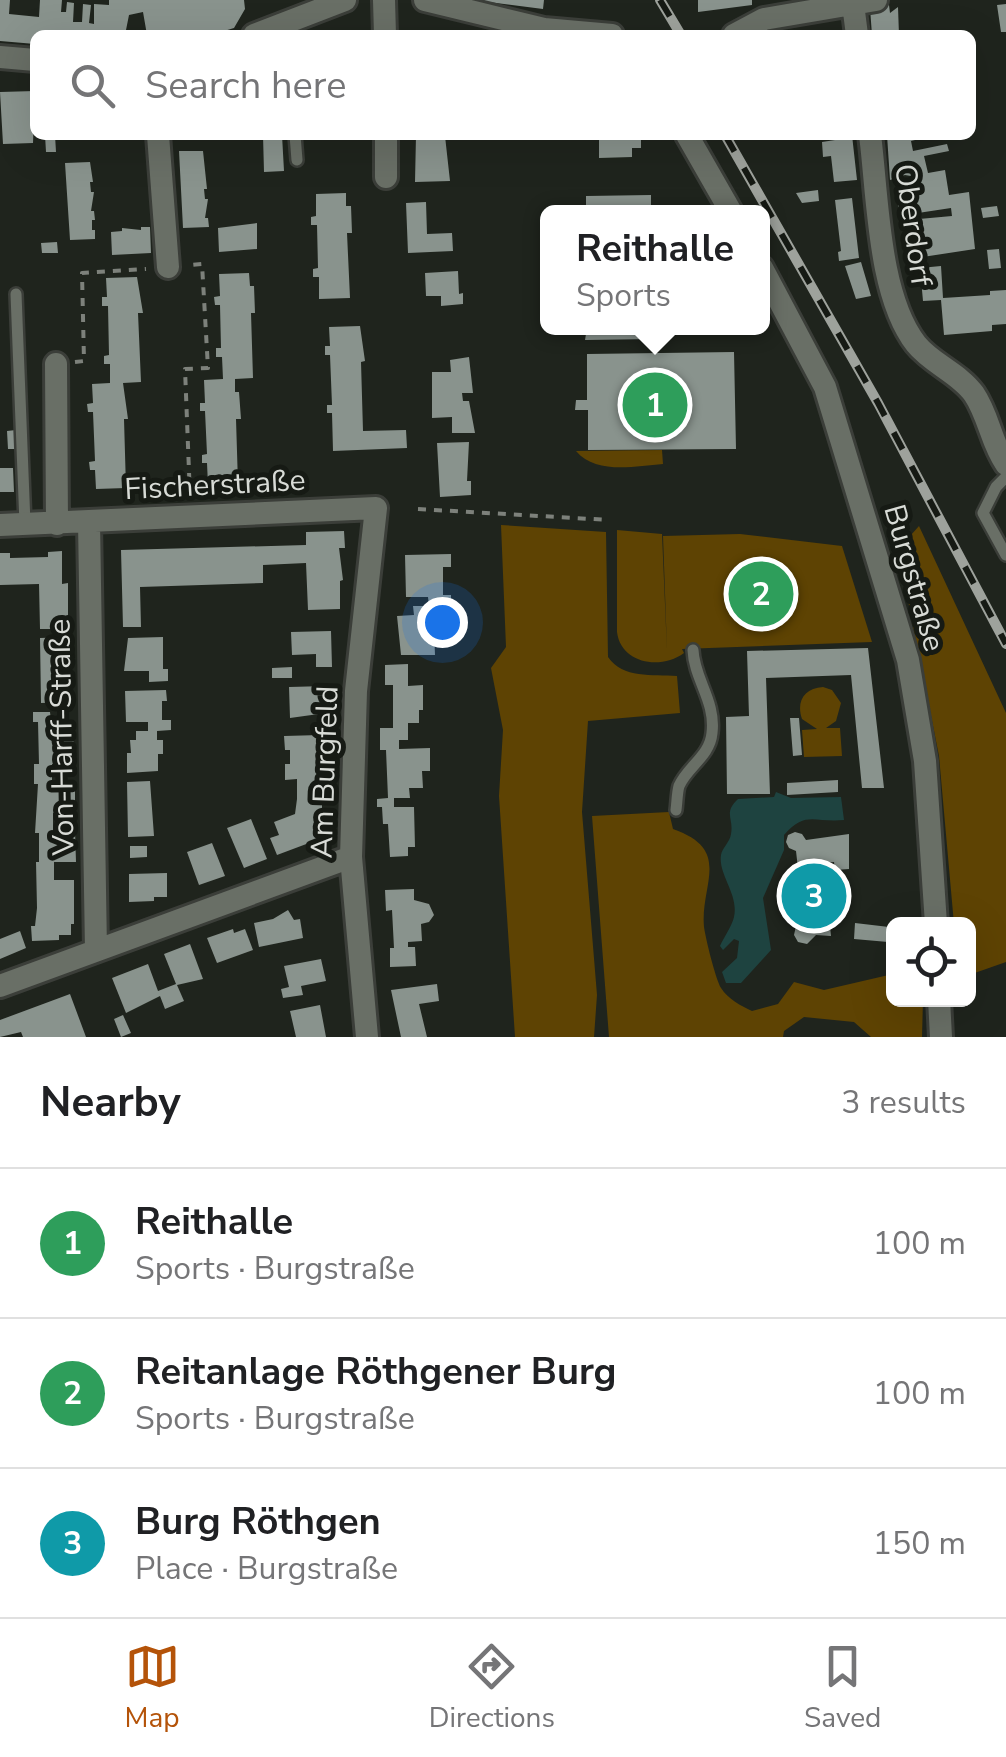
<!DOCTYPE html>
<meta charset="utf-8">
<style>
body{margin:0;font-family:"Nunito Sans",sans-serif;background:#f2f2f2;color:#202124}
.controls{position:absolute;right:30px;bottom:30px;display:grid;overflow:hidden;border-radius:15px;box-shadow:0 10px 40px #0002}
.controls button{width:90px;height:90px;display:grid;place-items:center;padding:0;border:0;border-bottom:2px solid #e0e0e0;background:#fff;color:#202124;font:50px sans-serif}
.you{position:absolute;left:442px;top:622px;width:35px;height:35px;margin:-25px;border:8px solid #fff;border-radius:50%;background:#1a73e8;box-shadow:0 0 0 15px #1a73e833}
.badge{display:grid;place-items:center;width:65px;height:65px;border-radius:50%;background:#b45309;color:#fff;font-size:32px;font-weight:700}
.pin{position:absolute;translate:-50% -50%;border:5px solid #fff;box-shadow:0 2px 10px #0006}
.popup{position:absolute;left:540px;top:205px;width:230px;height:130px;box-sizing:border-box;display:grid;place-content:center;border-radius:15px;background:#fff;filter:drop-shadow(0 2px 8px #0005);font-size:32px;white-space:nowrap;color:#757577}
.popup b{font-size:38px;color:#202124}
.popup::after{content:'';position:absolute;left:50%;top:100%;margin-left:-20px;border:20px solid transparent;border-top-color:#fff}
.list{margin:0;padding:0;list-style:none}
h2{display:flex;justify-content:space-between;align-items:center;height:130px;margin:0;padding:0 40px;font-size:42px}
h2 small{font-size:32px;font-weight:400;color:#757577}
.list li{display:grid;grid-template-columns:65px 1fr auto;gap:30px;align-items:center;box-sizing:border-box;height:150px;padding:0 40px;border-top:2px solid #e0e0e0}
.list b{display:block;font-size:38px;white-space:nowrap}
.list p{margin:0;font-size:32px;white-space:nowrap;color:#757577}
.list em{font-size:32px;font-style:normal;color:#757577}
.icon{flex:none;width:55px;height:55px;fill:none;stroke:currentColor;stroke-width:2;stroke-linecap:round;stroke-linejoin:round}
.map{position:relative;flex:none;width:1006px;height:1037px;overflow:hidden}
.search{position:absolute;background:#fff;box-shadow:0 10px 40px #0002;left:30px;right:30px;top:30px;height:110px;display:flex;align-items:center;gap:25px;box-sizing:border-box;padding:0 35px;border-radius:15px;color:#757577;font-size:38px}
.sheet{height:580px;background:#fff}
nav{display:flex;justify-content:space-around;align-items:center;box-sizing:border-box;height:140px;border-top:2px solid #e0e0e0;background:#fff;font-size:28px;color:#757577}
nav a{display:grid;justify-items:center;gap:5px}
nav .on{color:#b45309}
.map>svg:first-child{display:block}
.green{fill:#5e4303}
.water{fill:#1e4340}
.building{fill:#89938d;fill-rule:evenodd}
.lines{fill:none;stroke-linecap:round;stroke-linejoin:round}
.service-casing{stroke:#3b3e39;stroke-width:16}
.minor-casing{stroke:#3b3e39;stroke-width:28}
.path{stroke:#7d817b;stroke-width:4;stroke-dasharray:8 8;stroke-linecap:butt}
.service{stroke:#696f66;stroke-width:11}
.minor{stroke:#696f66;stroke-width:22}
.rail-casing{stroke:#9ea29c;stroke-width:10}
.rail{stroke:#161a14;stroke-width:6;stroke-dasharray:19;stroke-linecap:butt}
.labels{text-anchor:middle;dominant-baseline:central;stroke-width:10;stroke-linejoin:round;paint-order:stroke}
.street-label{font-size:30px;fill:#d8dbd6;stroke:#161a14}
</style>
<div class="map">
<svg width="1006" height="1037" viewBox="0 0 1006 1037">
<rect width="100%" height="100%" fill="#1f241d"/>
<path class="green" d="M662,450L663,464C635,466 596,475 576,451Z
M501,525L606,532L608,657C623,679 652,674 677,676L680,713L588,721L582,812L597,995L594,1037H515L499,796L503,730L491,668L506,647Z
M919,526L1006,713V962L969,975L968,924H954L939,756L902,570L903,544Z
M617,530L662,534L667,651L663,536L740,534L842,546L872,642L682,649L684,653C661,670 621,664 617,632Z
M823,687L832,690L841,703L836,721L826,728H840L842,756L804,757L802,730L817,729L802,719C796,702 804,688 823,687Z
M669,812L673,829C733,850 700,884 704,927C706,940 715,977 721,988C728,999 741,1006 752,1011L778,1004L794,982L824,990L893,974L894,999L923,1000L922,1037H871L854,1022L804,1017L784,1031L783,1037H609L592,816Z"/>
<path class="water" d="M776,792L791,798L841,797L844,820C814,823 806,810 784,835V850L763,898L771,950L741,983H726L722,972L737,958L739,941L734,939L723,950L720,946C724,937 732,926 734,917C739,894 718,875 721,855C722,848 730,842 731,834C734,818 723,813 738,799L774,797Z"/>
<path class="building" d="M0,0H10L9,14L39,17L40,0H62L61,12H66L67,2L74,3L73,22H82L83,4L91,5L89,23L94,24V4L109,5V0H244L245,9L234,28L211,35H147L143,12L129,15L125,35H35V44L0,41Z
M544,0L543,9L480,1V0Z
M698,0H752V5L698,12Z
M1006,4V32H1001L997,5Z
M889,5L890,13L898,7L899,35H872L870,8Z
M35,91L33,143L3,144L0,92Z
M45,135H55L56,152H46Z
M263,135H282L284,171L264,172Z
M416,135L445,136L450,181L415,182Z
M599,135H641V148H632V157L599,158Z
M834,135H852L857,180L834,182L831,156L823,157L822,142L835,140Z
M887,135H915V140L911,141L913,151L947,144L949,151L924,156L928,173L945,170L949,195L969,192L975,249L916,258L910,221L900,222L898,203L914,200L911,176L905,175L890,180ZM951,208L952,216L919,219L918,213Z
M179,151H203L207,189H204L205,199H208L205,218H208L209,227L183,228Z
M90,162L93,182H90L91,192H94L91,211H94L95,220H92V230H95V239L70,240L65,163Z
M818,190L819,201L802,203L796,193Z
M346,193V206H351L352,233H347L350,298L319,299V277H313V269L318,268L317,225H311V217L316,216V194Z
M651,195V212H586V196Z
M852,198L859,258L839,261L838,252L841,251L835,200Z
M426,202L427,234L452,233L453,251L408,253L406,203Z
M997,206L999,216L983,218L981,208Z
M257,223V249L219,252L218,228Z
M141,227H150L151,253L112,255L111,232L122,231V228L141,230Z
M57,242L58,253H42L41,243Z
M999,249L1001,268L989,269L987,250Z
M861,262L871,296L856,299L845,266Z
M941,266L943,298L990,295V291L1006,290V324L992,325V331L944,335L941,300L923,301L920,268Z
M458,271L459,294L463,293V304L441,306V296H426L425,273Z
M249,273L250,286H254L255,313H251L253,378L235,379V392H239L241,419H236L238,484L208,485L207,463H202V455L207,454L205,411H200V403H205L204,380L223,379L222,357H216V348H221L220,305H215L214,297L220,296L219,274Z
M137,277L143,313H138L141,382L123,383L128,419H124L126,488L96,489L95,470H90L89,462L95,461L93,412H88L87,404L93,403L92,384L110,383V364H104V356L109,355L108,306H102V297H107L106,278Z
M360,326L365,361L361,362L363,431L406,430L407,448L333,451L332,413H327V405H332L330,355H325V346H330L329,327Z
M587,328H652L655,339L585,340Z
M734,352L736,449L588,450V410H575L576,400H587V354Z
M469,357L473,393H462L463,401H469L475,433H452V417L432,418V372H451L450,360Z
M16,430L17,449H8L7,431Z
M469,442L467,481H471V495L440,497L437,443Z
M0,468H13L14,492H0Z
M344,531L345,548H339L343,580L340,581V609L308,610L306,563L263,565V583L140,587L141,627H123L121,550L306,545V532Z
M62,551V584L68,583V619H64V629H40L39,584L0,585V553H10V558L48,557V552Z
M451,554V567H443V595H451V605L433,606L435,655H401L397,616L414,615L413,606H429L428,597H406L405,555Z
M331,631L332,667H316V654L292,655L291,632Z
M69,637L70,702L41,703L40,638Z
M163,637V669H168V681L149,682V671H124L128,638Z
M868,648L884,788H862L851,675L766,678L770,794H727L726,717L749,716L747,651Z
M408,664V686L423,685V710H419V723H408V740H399V749L430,748V771H422L423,788H409L410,798H394V807H414L415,847H408V856L390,857L388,824H383L382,807H377V799L388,798L386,750H380V728H393V685H385V665Z
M292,667V678H272V668Z
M326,686V713L290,718L289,687Z
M166,690L167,701H162V720H171V730L157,731V740H163V754H158V771L127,773V753H131L130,740H136V731H148V722H126L125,691Z
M33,712H50L51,721H73L74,764H52V782H75V813H53V831H75L76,862H54V880H74V924H71V935H59V940L32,941L31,926H35L37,908L36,862H39V833H35L38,784H34V764H39L38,722H33Z
M790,718H799L802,755L793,756Z
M320,735L322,779H317V798H322V816H318L317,840L277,855L270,838L279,835L274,822L295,814L297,799V779L285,780V764H290V750H285L284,736Z
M838,780V792L787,795V783Z
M150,781L154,836L128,837L127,782Z
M251,819L267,859L244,868L227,828Z
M795,832L802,834L806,840L849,834V869L835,870L834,862L824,863L831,936L816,935L807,944L798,942L794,935L796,926L804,922L796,851L789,848L786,842L788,835Z
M212,843L225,876L199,885L187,852Z
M130,846H147V857L130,858Z
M167,873V897H154V901L129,902V874Z
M414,889V900L429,904L434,915L429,922L421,924L422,941L408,942V947H415L416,966L390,967V948H394L392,910L386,911L385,890Z
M288,910L294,920L300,919L303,938L259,947L254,923L273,919Z
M855,923L889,927L888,942L854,939Z
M233,929L234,933L245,929L253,950L217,963L207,938Z
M20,931L26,948L0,959V939Z
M190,944L203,979L177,985L184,1001L165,1009L160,996L126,1013L112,978L148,964L158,991L176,984L164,954Z
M321,959L326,981L301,986L303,995L283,998L281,989L289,987L284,966Z
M437,984L439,1001L419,1004L427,1037H401L391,990Z
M70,994L86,1037H23L21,1032L0,1037V1020Z
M320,1005L326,1037H296L290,1011Z
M123,1015L131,1033L121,1037L114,1019Z"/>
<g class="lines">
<g class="service-casing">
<path id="service" d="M295,135L297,160
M16,294L25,524
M1006,477L996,487L983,513L1006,555
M676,810C677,803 677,793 679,786C687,767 710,756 712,733C716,701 694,679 693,650"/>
</g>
<g class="minor-casing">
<path id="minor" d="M384,0L385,35
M425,0L544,29L612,35
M853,4L857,35
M254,35L345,0
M734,35L764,19L876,0
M0,57L35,60
M158,135L168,267
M386,135V177
M687,135L731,212
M870,135C878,197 878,295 916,344C932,364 959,373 974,394C989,416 991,443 1006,464
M762,268L825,387L908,660L925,761L936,924
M56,364L57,524
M89,522L96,950
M0,525L376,508L356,691L351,857L367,1037
M0,986L351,857
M939,999L941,1037"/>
</g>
<path class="path" d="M75,362L84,361L82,273L146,269
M190,497L185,369L208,368L202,264L191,265
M418,509L609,520"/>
<use href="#service" class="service"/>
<use href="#minor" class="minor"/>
<g class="rail-casing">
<path id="rail" d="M660,0L681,35
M725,135L878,403L1006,644"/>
</g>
<use href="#rail" class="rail"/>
</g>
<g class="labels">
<g class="street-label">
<text transform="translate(913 225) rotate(82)">Oberdorf</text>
<text transform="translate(215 485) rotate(-3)">Fischerstraße</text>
<text transform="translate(914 578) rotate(74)">Burgstraße</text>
<text transform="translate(62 737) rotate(-91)">Von-Harff-Straße</text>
<text transform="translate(325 772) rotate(-88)">Am Burgfeld</text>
</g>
</g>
</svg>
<div class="controls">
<button><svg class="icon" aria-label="locate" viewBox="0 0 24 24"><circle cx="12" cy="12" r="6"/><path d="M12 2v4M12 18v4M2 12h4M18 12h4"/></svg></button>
</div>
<div class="you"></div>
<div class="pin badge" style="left:655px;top:405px;background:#2e9e5b">1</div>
<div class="popup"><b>Reithalle</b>Sports</div>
<div class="pin badge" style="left:761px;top:594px;background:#2e9e5b">2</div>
<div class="pin badge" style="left:814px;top:896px;background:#0f9aa8">3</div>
<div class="search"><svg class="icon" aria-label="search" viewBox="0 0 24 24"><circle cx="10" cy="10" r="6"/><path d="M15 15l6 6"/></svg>Search here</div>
</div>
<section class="sheet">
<h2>Nearby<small>3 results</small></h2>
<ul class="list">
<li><span class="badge" style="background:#2e9e5b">1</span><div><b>Reithalle</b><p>Sports · Burgstraße</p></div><em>100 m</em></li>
<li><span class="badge" style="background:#2e9e5b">2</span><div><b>Reitanlage Röthgener Burg</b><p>Sports · Burgstraße</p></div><em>100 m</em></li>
<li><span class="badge" style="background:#0f9aa8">3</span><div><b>Burg Röthgen</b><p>Place · Burgstraße</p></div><em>150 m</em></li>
</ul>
</section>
<nav>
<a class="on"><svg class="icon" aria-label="map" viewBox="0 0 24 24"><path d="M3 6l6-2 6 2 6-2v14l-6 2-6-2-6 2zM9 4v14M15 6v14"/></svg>Map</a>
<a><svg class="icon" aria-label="directions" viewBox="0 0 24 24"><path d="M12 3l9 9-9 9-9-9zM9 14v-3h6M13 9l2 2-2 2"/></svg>Directions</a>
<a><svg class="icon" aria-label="saved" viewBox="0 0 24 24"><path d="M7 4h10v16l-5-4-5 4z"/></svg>Saved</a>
</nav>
